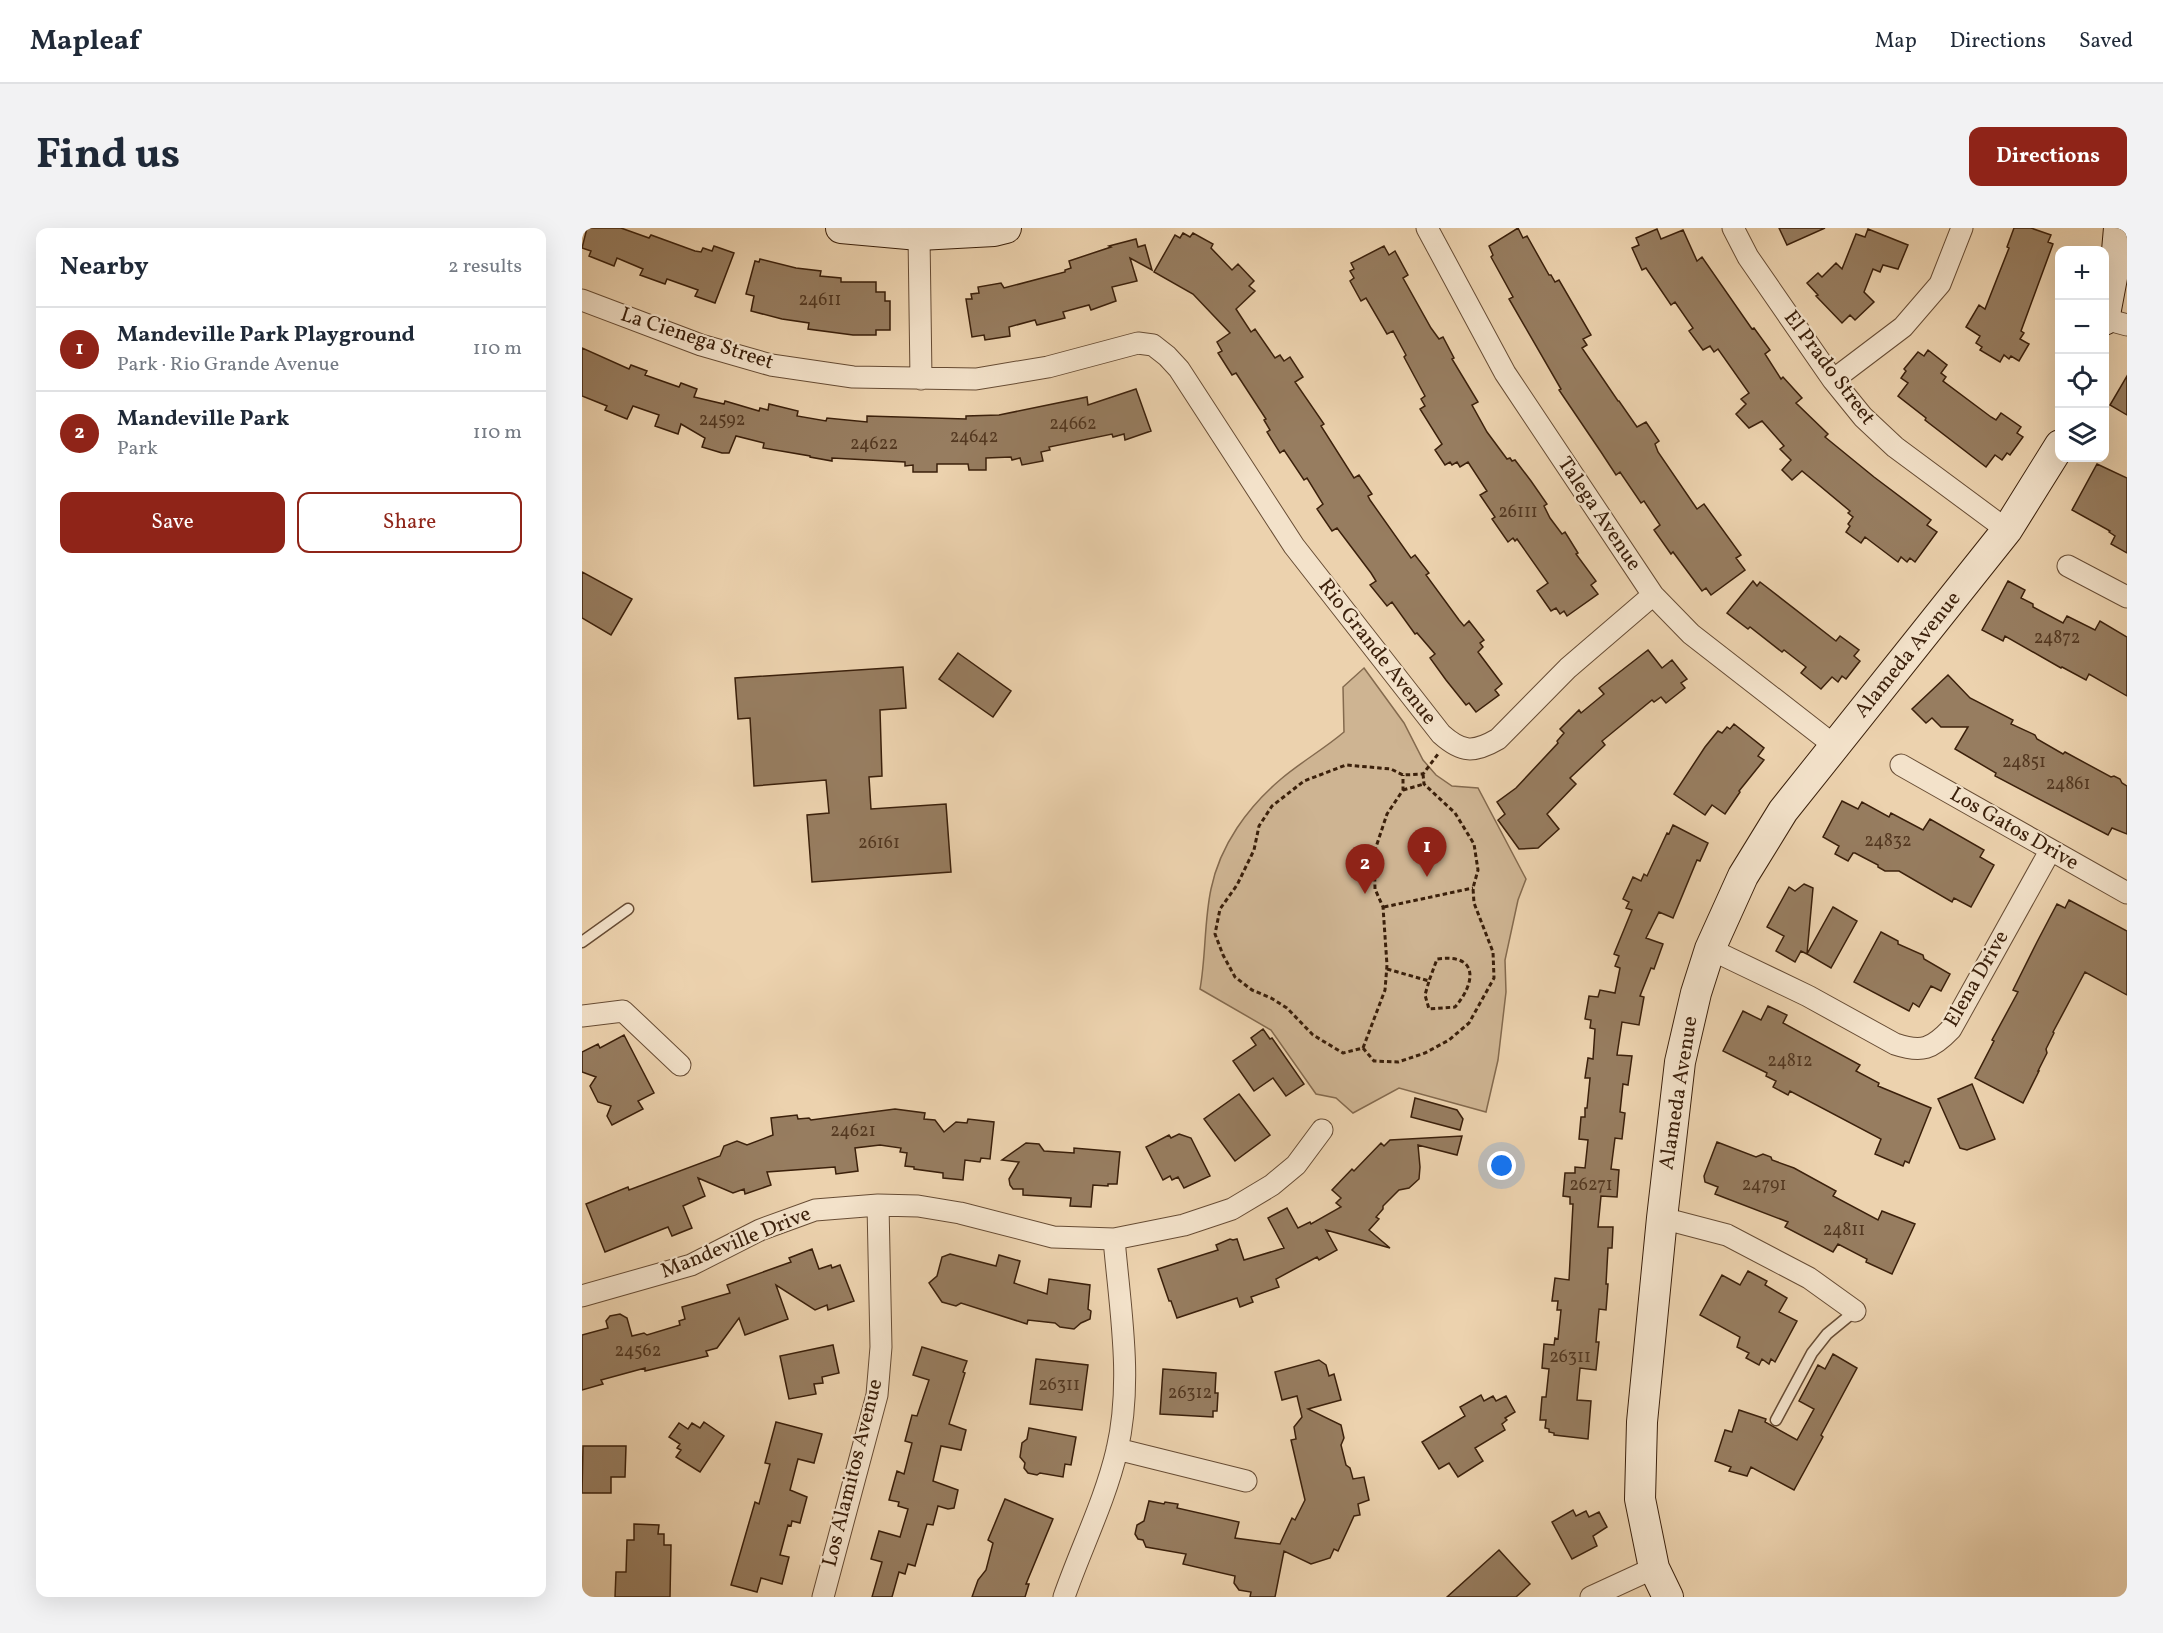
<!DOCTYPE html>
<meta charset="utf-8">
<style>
body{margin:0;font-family:Vollkorn,serif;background:#f2f2f3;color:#1f2937}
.controls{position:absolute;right:18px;top:18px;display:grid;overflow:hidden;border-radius:12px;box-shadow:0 6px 24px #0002}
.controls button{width:54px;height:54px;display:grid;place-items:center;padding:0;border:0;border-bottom:2px solid #e0e1e3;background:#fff;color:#1f2937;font:30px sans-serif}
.you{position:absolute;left:920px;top:938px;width:21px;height:21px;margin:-15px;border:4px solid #fff;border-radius:50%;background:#1a73e8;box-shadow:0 0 0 9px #1a73e833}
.badge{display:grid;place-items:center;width:39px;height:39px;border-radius:50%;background:#8f2418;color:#fff;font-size:20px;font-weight:700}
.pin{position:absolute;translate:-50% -50px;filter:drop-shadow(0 2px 3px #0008)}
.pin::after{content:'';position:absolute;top:32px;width:21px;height:18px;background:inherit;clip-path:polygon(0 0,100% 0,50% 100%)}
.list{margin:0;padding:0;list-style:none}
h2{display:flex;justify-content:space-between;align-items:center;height:78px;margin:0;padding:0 24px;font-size:26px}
h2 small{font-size:20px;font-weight:400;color:#747a83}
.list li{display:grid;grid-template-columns:39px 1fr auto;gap:18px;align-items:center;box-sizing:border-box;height:84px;padding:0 24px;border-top:2px solid #e0e1e3}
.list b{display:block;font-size:22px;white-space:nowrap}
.list p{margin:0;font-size:20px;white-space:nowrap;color:#747a83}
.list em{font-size:20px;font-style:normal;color:#747a83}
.actions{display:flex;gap:12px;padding:18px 24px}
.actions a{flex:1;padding:14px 0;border:2px solid #8f2418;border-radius:12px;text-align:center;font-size:21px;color:#8f2418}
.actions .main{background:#8f2418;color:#fff}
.icon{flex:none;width:33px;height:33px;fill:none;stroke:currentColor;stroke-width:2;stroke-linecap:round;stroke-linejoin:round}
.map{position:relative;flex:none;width:1545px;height:1369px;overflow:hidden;border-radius:12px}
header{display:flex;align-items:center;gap:36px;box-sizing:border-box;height:84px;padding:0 30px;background:#fff;border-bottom:2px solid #e0e1e3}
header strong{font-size:28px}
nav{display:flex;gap:33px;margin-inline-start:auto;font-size:21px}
.intro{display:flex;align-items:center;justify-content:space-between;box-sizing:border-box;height:144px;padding:0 36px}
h1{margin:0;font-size:42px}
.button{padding:15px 27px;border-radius:12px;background:#8f2418;color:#fff;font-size:21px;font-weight:700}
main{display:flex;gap:36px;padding:0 36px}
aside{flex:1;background:#fff;border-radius:12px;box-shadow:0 6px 24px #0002}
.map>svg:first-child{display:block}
.green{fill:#ceb492;stroke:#846a4e;stroke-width:1.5}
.building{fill:#977d60;stroke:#3b200b;stroke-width:1.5}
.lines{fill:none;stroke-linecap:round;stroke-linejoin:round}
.lane-casing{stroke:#674c34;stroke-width:13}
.street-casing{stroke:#674c34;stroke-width:23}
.secondary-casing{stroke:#3b200b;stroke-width:32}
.path{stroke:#3b200b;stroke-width:3;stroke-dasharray:4.5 3;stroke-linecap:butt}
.lane{stroke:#f3e2ca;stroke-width:10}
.street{stroke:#f3e2ca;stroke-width:21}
.secondary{stroke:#f3e2ca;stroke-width:30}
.labels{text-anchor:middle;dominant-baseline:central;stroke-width:4.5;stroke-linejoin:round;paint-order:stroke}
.number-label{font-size:18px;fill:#523720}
.street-label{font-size:21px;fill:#3b200b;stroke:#f3e2ca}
</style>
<header>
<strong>Mapleaf</strong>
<nav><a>Map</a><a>Directions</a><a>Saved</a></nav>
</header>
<div class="intro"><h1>Find us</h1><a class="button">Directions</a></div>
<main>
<aside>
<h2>Nearby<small>2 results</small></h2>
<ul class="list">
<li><span class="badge">1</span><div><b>Mandeville Park Playground</b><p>Park · Rio Grande Avenue</p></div><em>110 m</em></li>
<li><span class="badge">2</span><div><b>Mandeville Park</b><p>Park</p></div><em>110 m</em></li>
</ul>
<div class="actions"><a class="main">Save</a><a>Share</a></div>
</aside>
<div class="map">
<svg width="1545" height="1369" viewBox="0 0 1545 1369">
<rect width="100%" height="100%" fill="#ecd2ae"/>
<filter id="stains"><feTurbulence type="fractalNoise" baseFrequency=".00333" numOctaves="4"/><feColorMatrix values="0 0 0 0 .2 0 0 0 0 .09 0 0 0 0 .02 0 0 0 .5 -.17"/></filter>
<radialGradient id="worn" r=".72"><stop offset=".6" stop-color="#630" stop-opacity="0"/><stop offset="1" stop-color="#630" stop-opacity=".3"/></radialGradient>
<path class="green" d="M782,440L822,495L841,532L854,547L870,558L896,560L944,651L936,672L923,732L924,764L916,832L904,884L817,860L771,885L754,870L734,866L689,802L618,761C624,728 622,694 629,661C638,617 666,579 699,551C719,534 742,521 762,504L761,459Z"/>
<path class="building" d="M5,0H39L67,10L69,7L113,23L119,24L121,20L130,23L132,18L152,25L133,75L113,68L116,62L85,51L83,56L58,47L61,41L35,30L32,38L7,28L9,23L0,20Z
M936,0L941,10L945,8L967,47H969L973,54L977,52L1009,107L1001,111L1005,117L1000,120L1036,173H1037L1055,199L1064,194L1077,213L1073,216L1076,224L1115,281L1122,276L1159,327L1154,330L1163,342L1129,367L1124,360L1120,363L1091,324L1089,326L1072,302L1078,297L1062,273L1059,275L1038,244L1034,247L1019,224L977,162L979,161L927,71L931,69L909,29L911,27L907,18Z
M1197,0H1243L1205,17Z
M1432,0H1449L1469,7L1466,14L1471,16L1439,103L1442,105L1438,111L1447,116L1437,133L1429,128L1427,131L1422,127L1418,134L1398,122L1400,119L1394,115L1398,108L1384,99L1397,77L1403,81L1427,20L1425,19Z
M1075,1L1079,11L1101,2L1115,33L1120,29L1170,101L1172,100L1188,122L1183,126L1199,151L1201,149L1220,170L1214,175L1246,206L1243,209L1292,249L1349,292L1345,297L1355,304L1333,334L1328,330L1325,334L1319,329L1316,334L1283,309L1279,315L1264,304L1268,298L1266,296L1271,289L1266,285L1268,283L1220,243L1210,252L1200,242L1209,232L1198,221L1202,218L1180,193L1167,200L1154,186L1164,176L1159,171L1167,165L1136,121L1132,124L1128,118L1121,122L1107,103L1111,100L1093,74L1089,77L1064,40L1060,42L1050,20L1057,17L1054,10Z
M1286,1L1326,17L1316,41L1301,37L1298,44L1291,41L1282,64L1292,74L1273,92L1268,87L1260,95L1234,68L1236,67L1225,55L1236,45L1240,49L1254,35L1260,41L1274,6L1283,9Z
M601,5L608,9L611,5L631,16L629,20L650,42L656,36L672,53L667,58L673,63L654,81L669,104L673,101L693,130L698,127L702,133L708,129L721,149L713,154L742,196L739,198L772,250L777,247L790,266L786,268L788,272L829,330L833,327L847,345L844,347L877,392L882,398L887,393L902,412L898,415L901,419L896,424L920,456L913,462L917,467L894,484L887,475L884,477L864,452L848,430L853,426L835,405L833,406L810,374L805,378L788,357L794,353L789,345L755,300L750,303L735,281L741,276L725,250L722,252L702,222L698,225L685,204L688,202L682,192L684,191L654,145L650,147L636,125L640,123L635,114L648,105L611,66L572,44L593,7L598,10Z
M554,11L556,19L563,17L570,42L548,30L555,53L530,59L534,73L509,82L507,77L481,84L483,90L455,97L453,92L427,99L428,108L403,112L402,107L390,109L384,71H390L389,66L397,65L396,59L419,55L422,60L483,44V42L489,40L487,33L529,19L527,18Z
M802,18L807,27L813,23L826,47L821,50L849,100L857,111L861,109L872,130L870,131L896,174L890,177L905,204L925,231L928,230L930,233L933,232L949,253L965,276L962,278L968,290L980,306L983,304L996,325L994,326L1014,353L1009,357L1016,366L985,388L982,383L978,386L974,380L969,383L955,363L966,355L935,311L933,313L931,310L926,314L910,291L913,289L898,267L905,263L886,234L878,239L875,234L870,237L868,234L863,237L853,222L860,216L838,181L843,178L839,171L843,168L822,129L824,127L811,103L805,106L784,70L779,73L768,53L772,50L768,43L772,41L769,35Z
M178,31L214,40L239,43L238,48L259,50V54H294V64H303V73H308V102H294V107H271L226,101L227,95L200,91L169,83L172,68L164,66L173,33L177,34Z
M0,120L47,141L49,137L65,143L63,147L97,159L99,155L115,161L112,169L142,176L143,173L177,183L178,180L186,182L187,176L216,183L215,188L244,193L245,190L285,194V188L384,191V188L417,187L505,169L506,177L554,161L569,203L543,212L542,206L531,209L530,206L467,219L468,222L459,224L461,233L440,237L438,230L430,232L429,229L404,230V242H387L386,236H355V244H331V237L323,238V234L250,230V233L228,229V228L181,220L182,215L154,208L147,225H140L120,219L123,210L99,196L96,206L73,198L77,187L51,178L45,191L23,182L25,178L0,168Z
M1346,122L1365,137L1359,145L1364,149L1361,153L1409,189L1414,192L1419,185L1439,199L1435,205L1441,209L1428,227L1425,225L1420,232L1413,227L1404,239L1343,192L1344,190L1316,168L1326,155L1319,150L1324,143L1322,141L1336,124L1342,128Z
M1545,148V187L1528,177Z
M1515,236L1545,250V325L1529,316L1533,308L1527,304L1528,303L1490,282Z
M0,344L50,371L29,407L0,390Z
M1171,353L1175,358L1178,354L1254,413L1258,408L1277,422L1272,428L1278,433L1264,451L1260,448L1256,454L1250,449L1239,461L1219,445L1224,439L1202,422L1200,424L1168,399L1166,401L1145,385Z
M1426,353L1443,362L1439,370L1451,376V379L1481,395L1485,388L1513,402L1518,393L1545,409V468L1507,446L1504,452L1480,439L1479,440L1423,408L1421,413L1400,402Z
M1066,422L1080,440L1090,432L1105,451L1099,455L1103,460L1084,475L1079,469L1072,474L1070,472L1020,513L1023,517L988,550L994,556L965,586L977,601L956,620L937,621L916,592L923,586L915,574L934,560L976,515L975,513L982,505L978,501L997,482L999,485L1022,466L1017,460Z
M376,425L429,463L411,489L357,451Z
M321,439L324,480L298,482L300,548L287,549L289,581L364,576L369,644L230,654L225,587L247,585L244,552L172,558L168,490L156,491L153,450Z
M1366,447L1388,470L1431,492L1429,496L1453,507L1455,511L1481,526L1483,524L1529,549L1532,548L1538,551L1540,555L1545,558V606L1530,600L1526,607L1413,548L1414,545L1373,521L1386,499H1359L1350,490L1344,495L1330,481Z
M1152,496L1182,520L1176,528L1182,532L1157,563L1158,564L1143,586L1130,577L1123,587L1092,566L1123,519L1136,503L1140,505L1145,499L1148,501Z
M1260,573L1276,581L1280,574L1307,589L1309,585L1341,602L1348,591L1402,622L1398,629L1412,637L1389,679L1372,670L1370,674L1317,643H1303L1296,639V637L1273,625H1271L1266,633L1253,626L1257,618L1241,609Z
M1091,597L1126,615L1118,633L1115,632L1091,690L1077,684L1064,710L1081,716L1072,741L1069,740L1058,768L1062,769L1057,797L1040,794L1035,827L1050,828L1046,857L1041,856L1038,884L1043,885L1040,911L1033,910L1029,941L1037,942L1035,969L1019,968L1016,999H1031L1030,1020H1026L1024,1056H1026L1024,1082L1017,1081L1014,1114H1017L1014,1142L998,1140L995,1172L1009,1173L1006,1211L972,1207V1205L967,1204V1201L963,1200L964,1192H958L960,1169H964L967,1141L960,1140L962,1116L972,1117L973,1110L976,1111L979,1082H975L976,1073H970L973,1050L987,1052L991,976H988V969L981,968L983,945H993V939L1003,940L1006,912L997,911L999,889H1003V880H1005L1008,850H1003L1006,830L1011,831L1013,801L1008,800L1009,792L1003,791L1007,768L1016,769L1018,762L1033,765L1038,740L1033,738L1037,728L1032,726L1050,682L1044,680L1047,674L1041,671L1051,649L1059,653L1062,646L1065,648L1085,605L1087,606Z
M1222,656L1231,660L1225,726L1219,723L1213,734L1194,723L1202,708L1185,699L1207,659L1213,663Z
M1487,672L1545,703V767L1503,744L1471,804L1472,805L1464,821L1465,825L1456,843H1457L1441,875L1393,850L1412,813L1410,812L1436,764L1431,762L1455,714L1475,676L1483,680Z
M1251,679L1275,693L1249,740L1225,726Z
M1299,704L1316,713V716L1341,727L1342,731L1368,746L1359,763L1349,758L1337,779L1331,775L1327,783L1272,754Z
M1186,778L1205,787L1201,795L1278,837L1274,843L1297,855L1296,858L1349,880L1327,935L1323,933L1321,938L1293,926L1299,911L1208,863L1206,867L1191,859L1194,853L1184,848L1185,845L1141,823L1161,783L1179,792Z
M681,801L688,811L690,810L722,856L704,868L691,850L672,863L651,833L674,817L669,810Z
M42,807L72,865L56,873L61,881L30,897L25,888L29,878L16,874L8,858L14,849L0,844V824L16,816L18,820Z
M1390,856L1413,911L1385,922L1378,920L1356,871Z
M657,866L688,907L653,933L622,891Z
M833,870L875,882L881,891L878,902L829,889Z
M313,881L343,885L342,891L353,892L362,904L374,894L385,895L386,891L412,894L408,931L399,930L398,934L383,932L381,952L361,950V945L332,941V939L323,938L325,925L318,924L319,920L298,917L273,920L276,943L254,946L253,939L185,944L189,957L163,966L162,961L151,965L116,950L123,968L101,978L110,1000L90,1008L86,999L23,1024L4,976L46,959L47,962L138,928L142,918L155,913L165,917L191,907L189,890L215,887L216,891L227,890L229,892Z
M597,906L609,910L628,948L602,960L596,949L590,952L588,948L581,952L564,919L587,907L589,910Z
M880,908L875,927L836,917L838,939L837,951L827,960L817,962L801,978V981L794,989L797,991L787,1002L808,1020L744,1002L755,1022L737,1032L735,1029L694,1051L697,1059L669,1069L671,1074L658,1079L655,1070L595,1090L589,1073H587L576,1041L636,1022L634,1017L648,1011L651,1012L655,1011L662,1032L702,1020L686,990L705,980L716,1000L728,994L729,996L759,979L754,975L759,970L750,962L770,941L772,943L799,915L802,918L808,912Z
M1135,914L1174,929L1181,926L1189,929L1190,932L1212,940L1254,963L1251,968L1296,992L1300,983L1333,996L1310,1046L1284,1034L1285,1031L1256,1016L1251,1024L1203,999L1206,994L1133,966L1136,959L1123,954L1122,948Z
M444,915L457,916L462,923L492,925V920L538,924L535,956H526V958L511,957L509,979L488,978L489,970L441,967V961H431L428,957L427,951L437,934L420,932Z
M230,1021L237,1041L249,1037L250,1040L258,1037L272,1073L246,1082L245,1077L233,1082L194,1057L206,1091L163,1107L157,1090L135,1120L124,1123L126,1128L63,1143V1140L19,1152L21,1156L0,1162V1107L26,1100L24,1093L28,1088L38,1086L45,1090L50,1108L62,1105L65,1107L98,1097L97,1093L103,1091L100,1079L148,1065L145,1057L209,1034L207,1030Z
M368,1026L414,1038L417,1027L438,1033L432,1055L465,1066L467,1051L508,1057L506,1081L509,1083L508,1091L499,1095L492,1101L478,1099L473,1095L446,1092L445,1096L379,1075L374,1078L360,1074L347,1055L355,1048L360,1029Z
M1166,1043L1185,1053L1183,1057L1205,1070L1197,1084L1215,1093L1193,1134L1189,1131L1187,1136L1180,1131L1177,1137L1164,1130L1167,1125L1155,1119L1158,1109L1118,1087L1140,1047L1158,1057Z
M251,1117L257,1145L240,1149L241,1155L232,1156L234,1166L207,1171L198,1128Z
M340,1119L385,1133L381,1144L383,1145L367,1196L384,1202L379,1222L359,1218L351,1253L376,1262L372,1280L366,1281L356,1278L351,1297L345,1296L333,1338L326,1336L323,1346L317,1344L310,1369H290L300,1334L289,1331L297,1303L318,1309L326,1281L316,1278L317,1274L307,1272L315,1243L322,1246L330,1215L323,1213L330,1187L335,1188L347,1152L331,1147Z
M1251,1126L1275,1140L1239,1207L1241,1209L1212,1262L1169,1239L1165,1248L1147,1243L1149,1239L1133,1233L1143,1202L1150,1204L1157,1182L1184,1191L1183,1194L1215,1212L1232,1181L1217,1173L1236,1137L1243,1141Z
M454,1131L506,1137L500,1182L448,1176Z
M737,1132L744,1137L747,1148L752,1146L759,1172L726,1181L759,1197L762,1210L759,1217L764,1237L768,1240L771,1251L782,1249L787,1272L776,1276L778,1287L772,1288L756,1323L752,1321L748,1330L729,1336L702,1323L693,1369H668L669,1364L657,1362L652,1355L653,1348L601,1336L604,1326L564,1319L561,1312L556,1311L553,1306L555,1297L562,1293L567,1273L582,1276L583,1274L596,1276L595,1280L657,1294L653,1310L698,1316L710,1290L713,1292L723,1272L709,1212L714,1211L712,1199L720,1189L715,1168L700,1172L693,1144Z
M581,1141L634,1145L633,1165H636L635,1183H631V1189L578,1186Z
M899,1167L902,1173L911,1168L914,1173L924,1168L933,1184L923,1190L925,1192L920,1196L923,1202L893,1220L901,1233L876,1249L867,1235L857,1241L840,1214L883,1188L878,1179Z
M122,1194L142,1208L118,1244L94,1229L99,1222L95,1220L98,1216L87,1209L97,1195L106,1201L110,1195L118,1200Z
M194,1194L240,1206L232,1235L216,1231L208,1262L225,1269L218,1295L210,1293L209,1298L206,1297L198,1327L207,1329L200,1356L179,1350L175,1364L149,1357L173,1274L177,1276L188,1236L183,1235Z
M447,1200L494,1209L489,1237L483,1236L481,1249L458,1245L455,1247L446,1245L442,1240L443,1235L438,1229L440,1215L445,1211Z
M1,1218H44L43,1249H29V1265H0Z
M423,1271L471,1291L444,1356H447L443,1369H390L396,1352L404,1342L411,1315L406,1312Z
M991,1282L994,1288L1004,1283L1007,1289L1017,1284L1025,1299L1011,1308L1015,1318L990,1331L970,1294Z
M52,1296L77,1297L76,1306H82V1317H89L88,1369H33L34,1344H44L45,1312H52Z
M917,1322L948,1356L934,1369H865Z"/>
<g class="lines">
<g class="lane-casing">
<path id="lane" d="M0,714L46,681
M1194,1192L1230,1125L1245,1106L1273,1083"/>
</g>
<g class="street-casing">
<path id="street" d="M845,0L923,145L1071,367L1109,406L1253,518
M1151,0L1166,29L1251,152L1281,189L1313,219L1425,302
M337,7L339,151
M0,72L119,117L189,137L271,149L394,151L466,139L556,115L571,117L585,128L597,141L712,318L859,506C880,525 892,525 916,511L986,440L1071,367
M1523,91L1545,97
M1251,152L1321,99L1358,56L1380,0
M1486,338L1545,369
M1319,537L1545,665
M1128,721L1226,768L1313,816C1340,825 1350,821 1369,801L1468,623
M0,788L41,783L98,837
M1080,990L1145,1007L1227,1050L1273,1083
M0,1068L109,1037L178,1002L233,982L296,977L336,978L378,985L471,1009L532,1011L602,997L650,981L690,957L714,937L740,902
M535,1221L664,1253
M241,1369L295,1167L299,1119L296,977
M482,1369C499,1320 523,1273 535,1222C551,1153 538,1081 532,1011
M1009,1369L1072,1340"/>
</g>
<g class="secondary-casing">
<path id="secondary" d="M259,0L337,7L412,3L424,0
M1522,92L1535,23L1537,0
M1086,1369L1072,1340L1058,1271L1060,1194L1080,990L1098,834L1114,765L1128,721L1161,648L1201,583L1425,302L1478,217"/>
</g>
<path class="path" d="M841,546L842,556L873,585L892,616L896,642L891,660L892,675L911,724L912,750L887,795L867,812L843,825L816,834L792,833L781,820L761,825L731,807L705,780L689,770L670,762L653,749L641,727L633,706L638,681L655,657L672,622L677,598L690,578L722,553L764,537L809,541L821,547L841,546L856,526
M821,562L842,556
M802,679L891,660
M805,741L847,753L855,731C897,725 894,755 873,779L847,781L843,767L847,753
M781,820L803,762L805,737L801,679L793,661L792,625L805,586L821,562V547"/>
<use href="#lane" class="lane"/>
<use href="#street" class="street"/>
<use href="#secondary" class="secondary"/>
</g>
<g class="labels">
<g class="number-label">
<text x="238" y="72">24611</text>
<text x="140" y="192">24592</text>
<text x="491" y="196">24662</text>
<text x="392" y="209">24642</text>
<text x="292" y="216">24622</text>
<text x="936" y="284">26111</text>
<text x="1475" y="410">24872</text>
<text x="1442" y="534">24851</text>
<text x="1486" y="556">24861</text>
<text x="1306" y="613">24832</text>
<text x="297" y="615">26161</text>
<text x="1208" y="833">24812</text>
<text x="271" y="903">24621</text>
<text x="1009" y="957">26271</text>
<text x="1182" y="957">24791</text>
<text x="1262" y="1002">24811</text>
<text x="56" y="1123">24562</text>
<text x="988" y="1129">26311</text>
<text x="477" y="1157">26311</text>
<text x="608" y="1165">26312</text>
</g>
<g class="street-label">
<text transform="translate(115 111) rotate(18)">La Cienega Street</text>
<text transform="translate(1247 140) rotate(53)">El Prado Street</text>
<text transform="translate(1017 286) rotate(56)">Talega Avenue</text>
<text transform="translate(795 424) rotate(52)">Rio Grande Avenue</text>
<text transform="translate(1326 427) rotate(-51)">Alameda Avenue</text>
<text transform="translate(1432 601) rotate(30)">Los Gatos Drive</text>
<text transform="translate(1395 751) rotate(-60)">Elena Drive</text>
<text transform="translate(1097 865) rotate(-81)">Alameda Avenue</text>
<text transform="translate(154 1015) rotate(-22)">Mandeville Drive</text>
<text transform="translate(271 1245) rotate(-76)">Los Alamitos Avenue</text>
</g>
</g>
<rect width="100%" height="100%" filter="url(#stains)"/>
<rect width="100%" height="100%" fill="url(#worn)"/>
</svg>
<div class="controls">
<button>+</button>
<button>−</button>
<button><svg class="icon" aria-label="locate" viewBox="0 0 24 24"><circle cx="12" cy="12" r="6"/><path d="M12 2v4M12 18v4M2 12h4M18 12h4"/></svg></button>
<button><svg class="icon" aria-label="layers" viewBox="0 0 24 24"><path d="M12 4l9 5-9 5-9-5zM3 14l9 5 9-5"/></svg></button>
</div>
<div class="you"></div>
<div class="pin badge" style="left:845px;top:649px">1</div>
<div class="pin badge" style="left:783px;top:666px">2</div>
</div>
</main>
